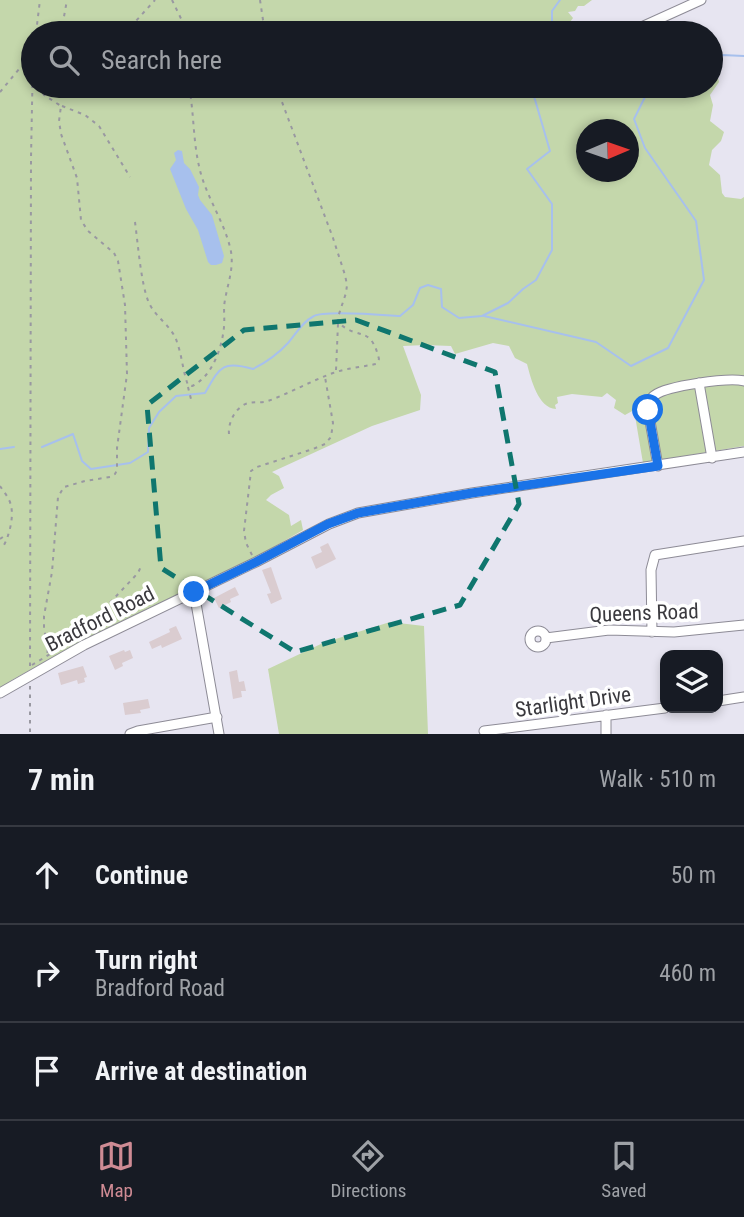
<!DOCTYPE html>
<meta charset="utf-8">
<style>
body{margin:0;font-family:"Roboto Condensed",sans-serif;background:#20242c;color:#f1f3f6}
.controls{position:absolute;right:21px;bottom:21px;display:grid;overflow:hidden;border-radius:14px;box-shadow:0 4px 10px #0003}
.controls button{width:63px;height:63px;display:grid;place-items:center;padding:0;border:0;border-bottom:2px solid #363941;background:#171b24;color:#f1f3f6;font:35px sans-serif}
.compass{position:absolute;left:576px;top:119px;width:63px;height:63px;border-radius:50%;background:#171b24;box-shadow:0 4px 10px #0003;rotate:88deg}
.stop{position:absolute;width:21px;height:21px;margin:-16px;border:5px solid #1a73e8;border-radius:50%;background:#fff}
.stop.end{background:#1a73e8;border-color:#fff;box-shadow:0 2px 7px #0008}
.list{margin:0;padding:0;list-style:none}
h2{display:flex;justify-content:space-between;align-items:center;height:91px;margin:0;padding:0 28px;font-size:30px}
h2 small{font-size:23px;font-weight:400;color:#9ea1a6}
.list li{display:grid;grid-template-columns:46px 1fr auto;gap:21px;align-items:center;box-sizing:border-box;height:98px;padding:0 28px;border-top:2px solid #363941}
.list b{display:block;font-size:26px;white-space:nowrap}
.list p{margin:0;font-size:23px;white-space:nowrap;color:#9ea1a6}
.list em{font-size:23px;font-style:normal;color:#9ea1a6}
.icon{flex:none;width:38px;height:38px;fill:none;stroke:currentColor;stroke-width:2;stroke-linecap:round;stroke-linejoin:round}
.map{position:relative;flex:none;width:744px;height:734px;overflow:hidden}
.search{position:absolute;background:#171b24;box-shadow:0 4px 10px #0003;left:21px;right:21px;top:21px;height:77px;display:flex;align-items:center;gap:18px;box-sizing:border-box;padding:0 24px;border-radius:38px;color:#9ea1a6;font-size:26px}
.sheet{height:385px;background:#171b24}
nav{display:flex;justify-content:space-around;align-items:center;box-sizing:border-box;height:98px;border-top:2px solid #363941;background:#171b24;font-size:19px;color:#9ea1a6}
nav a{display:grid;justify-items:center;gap:4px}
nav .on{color:#cf8b94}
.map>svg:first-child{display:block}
.green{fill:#c4d7ab;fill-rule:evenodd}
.water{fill:#a7c0ed}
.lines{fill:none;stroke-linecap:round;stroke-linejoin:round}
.stream{stroke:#a7c0ed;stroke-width:2}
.building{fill:#daccd0}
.minor-casing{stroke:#8d8b96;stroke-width:11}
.path{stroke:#9998a1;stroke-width:2;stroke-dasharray:3.5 5;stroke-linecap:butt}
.minor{stroke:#fff;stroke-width:9}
.route{stroke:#1a73e8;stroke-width:9}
.marked{fill:none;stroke:#0f766e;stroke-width:5;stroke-dasharray:14 9;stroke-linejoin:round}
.labels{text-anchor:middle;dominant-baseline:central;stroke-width:7;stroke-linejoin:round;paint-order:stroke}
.street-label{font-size:21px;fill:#3a393e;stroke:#fff}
</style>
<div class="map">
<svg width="744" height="734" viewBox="0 0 744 734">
<rect width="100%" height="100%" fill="#e7e5f1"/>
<path class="green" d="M0,0H592L584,6H578L575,11L568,12L573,18L570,22L572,33H33V86H711V48L714,50L711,68L717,74L719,82L710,95L713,105L710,121L724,132L721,141L712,150L709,165L720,175L722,193L725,197L741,199L744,197V446L643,463L634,410L625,415L614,408L616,400L607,393L602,397L572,394L557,397L558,403L555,405L556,409C538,408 531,379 527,364L515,358L509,346L493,343L455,354L451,346L425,345L403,346L421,395L420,410L372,426L272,472L279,476L284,488L271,495L266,500L289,515L291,526L301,520L303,530L248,562L171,600L151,607L84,640L12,680L0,689ZM586,130H628V172H586Z
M390,622L424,626L428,734H279L268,669L323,643Z"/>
<path class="water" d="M178,150L182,151L184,163L190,169L199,187L198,195L200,200L212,215L224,256L222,263L216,265H211L208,262L198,230L186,209L170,169L176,160L174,153Z"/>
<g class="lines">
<path class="stream" d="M552,33V11L560,0
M711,60L722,55L744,56
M484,316L596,342L631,366L668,348L704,280L696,221L645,148L634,119L649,89L656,86
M42,447L73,434L82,461L91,469L130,463L148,452L149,428L159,412L176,396L205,393C220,367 222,360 253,369C267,362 277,355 288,343C296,334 302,322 314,316C324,310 385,315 400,316L413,305L420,288L428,285L441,289L442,307L459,318L482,316L508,303L523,289L536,280L552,250V204L527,169L550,151L531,86
M0,449L14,447"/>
</g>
<path class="building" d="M328,543L336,559L316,569L311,557L322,552L320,547Z
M271,567L282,599L271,604L267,594L271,593L262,570Z
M235,587L239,595L230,599L231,602L219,608L214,598Z
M176,626L182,639L162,648L161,645L152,649L149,642L170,632L169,629Z
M124,650L125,652L130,650L133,658L122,663L123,666L115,670L109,656Z
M83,666L87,677L84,678L85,682L78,684L77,680L61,685L58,673Z
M237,670L239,682L244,681L246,691H241L242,697L233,699L229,672Z
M148,699L150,708L140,710L141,713L125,715L123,703Z"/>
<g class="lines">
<g class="minor-casing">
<path id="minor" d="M628,33L701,0
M699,383L712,458
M658,466L648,410C649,404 650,398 655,395C667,386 729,377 744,381
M194,592L219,734
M530 639a8 8 0 1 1 16 0a8 8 0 1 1-16 0Z
M652,632L651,570L655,555L744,541
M546,638L609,630L674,632L744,625
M0,693L84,645L256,562L329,524L358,513L472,493L744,452
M718,701L744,697
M484,731L665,708
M130,734L138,731L217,717
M606,734V715"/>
</g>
<path class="path" d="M172,0L188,33
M260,0L265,33
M36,33L40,0
M61,33L67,0
M125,33L155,0
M150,33C161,24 171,22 180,33
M38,86L44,95L61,106L59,121L61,134L77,178L81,220L88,231L114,253L118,261L125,305L127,374L117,448V470L115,474L110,477L85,481L64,487L58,497L52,572L44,616V629L48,648L47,655
M0,92L20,68L31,61
M62,106L85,115L99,126L130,177
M135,222C138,244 141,285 149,303C156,318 172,326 177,342C182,356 183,372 188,385L192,386C212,377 222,348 224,327C225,318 223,309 225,300C228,282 235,266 230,247C223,219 205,195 199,166C193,140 194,113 189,86
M336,370L338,324
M188,387L192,403
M229,434C228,425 233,412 242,406C250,400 260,404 268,401C290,393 311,381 333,373C347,368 362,367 376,364L379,359C370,323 358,342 338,322V317L346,293L347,285L345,275L333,238L276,86
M0,486C4,492 10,499 11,506C14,517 9,536 4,545H0
M0,539L7,534
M252,555L246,543L244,531L251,471L257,467L313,449L325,444L331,437L333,423L325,377
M32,665L78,637L87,620L104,609L138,573L142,564
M30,666L31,158L33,55
M30,686V734"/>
<use href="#minor" class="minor"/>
</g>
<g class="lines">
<path class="route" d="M194,592L256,562L328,524L358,513L472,493L658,466L648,410"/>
</g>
<path class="marked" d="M356,320L495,372L519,504L460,605L295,652L161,568L147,405L244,330Z"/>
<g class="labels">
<g class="street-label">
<text transform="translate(644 613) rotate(-2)">Queens Road</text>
<text transform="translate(100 619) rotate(-27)">Bradford Road</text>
<text transform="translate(573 702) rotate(-8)">Starlight Drive</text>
</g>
</g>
</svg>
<div class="controls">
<button><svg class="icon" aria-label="layers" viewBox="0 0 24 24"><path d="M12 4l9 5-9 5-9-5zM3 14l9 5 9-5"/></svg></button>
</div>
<svg class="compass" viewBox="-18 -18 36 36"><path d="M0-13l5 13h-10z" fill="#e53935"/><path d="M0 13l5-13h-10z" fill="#9ea1a6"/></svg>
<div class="stop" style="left:648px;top:410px"></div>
<div class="stop end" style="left:194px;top:592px"></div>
<div class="search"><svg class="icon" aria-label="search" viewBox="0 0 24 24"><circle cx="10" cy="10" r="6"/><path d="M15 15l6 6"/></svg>Search here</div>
</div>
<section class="sheet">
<h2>7 min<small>Walk · 510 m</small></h2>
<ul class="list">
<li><svg class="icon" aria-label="ahead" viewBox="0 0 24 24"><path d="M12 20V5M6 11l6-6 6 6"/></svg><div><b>Continue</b></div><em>50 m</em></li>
<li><svg class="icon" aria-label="right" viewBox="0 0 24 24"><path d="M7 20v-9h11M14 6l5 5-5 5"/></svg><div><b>Turn right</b><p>Bradford Road</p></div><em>460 m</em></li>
<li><svg class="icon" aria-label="arrive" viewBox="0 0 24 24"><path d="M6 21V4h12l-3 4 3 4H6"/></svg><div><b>Arrive at destination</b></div></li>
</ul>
</section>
<nav>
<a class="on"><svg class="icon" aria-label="map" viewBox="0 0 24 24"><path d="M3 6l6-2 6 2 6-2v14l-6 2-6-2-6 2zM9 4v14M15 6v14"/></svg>Map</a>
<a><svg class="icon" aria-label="directions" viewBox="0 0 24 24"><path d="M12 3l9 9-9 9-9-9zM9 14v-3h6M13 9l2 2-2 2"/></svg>Directions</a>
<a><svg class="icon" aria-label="saved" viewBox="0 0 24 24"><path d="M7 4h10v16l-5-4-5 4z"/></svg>Saved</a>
</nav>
